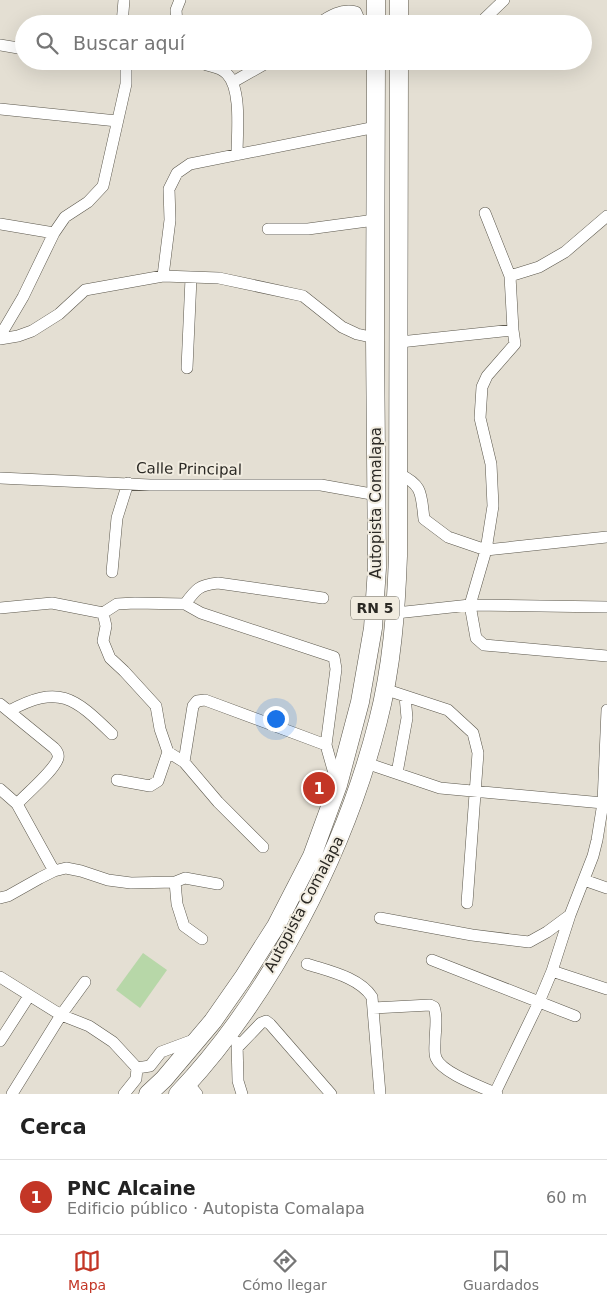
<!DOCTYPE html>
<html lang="es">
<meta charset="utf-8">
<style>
body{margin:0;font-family:"DejaVu Sans",sans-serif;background:#f6f6f6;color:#222}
.you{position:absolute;left:275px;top:718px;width:18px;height:18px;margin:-12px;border:4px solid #fff;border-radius:50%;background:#1a73e8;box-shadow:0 0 0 8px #1a73e833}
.badge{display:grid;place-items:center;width:32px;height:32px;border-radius:50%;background:#c33626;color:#fff;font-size:16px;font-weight:700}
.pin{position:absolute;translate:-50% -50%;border:2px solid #fff;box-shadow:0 1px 5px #0006}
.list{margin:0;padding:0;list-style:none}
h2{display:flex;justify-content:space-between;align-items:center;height:65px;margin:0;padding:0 20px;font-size:21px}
h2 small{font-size:16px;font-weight:400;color:#767676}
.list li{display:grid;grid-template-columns:32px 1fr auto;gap:15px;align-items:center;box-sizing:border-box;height:75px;padding:0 20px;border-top:1px solid #e0e0e0}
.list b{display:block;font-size:19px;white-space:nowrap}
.list p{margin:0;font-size:16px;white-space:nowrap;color:#767676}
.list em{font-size:16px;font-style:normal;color:#767676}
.icon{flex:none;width:28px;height:28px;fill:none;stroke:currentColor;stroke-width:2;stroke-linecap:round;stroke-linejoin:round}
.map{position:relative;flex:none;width:607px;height:1094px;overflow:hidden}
.search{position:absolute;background:#fff;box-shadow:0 5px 20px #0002;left:15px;right:15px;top:15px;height:55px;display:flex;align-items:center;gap:12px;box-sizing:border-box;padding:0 18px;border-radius:28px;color:#767676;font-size:19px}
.sheet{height:140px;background:#fff}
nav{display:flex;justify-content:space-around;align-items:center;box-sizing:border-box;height:70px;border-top:1px solid #e0e0e0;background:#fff;font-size:14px;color:#767676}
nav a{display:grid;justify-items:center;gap:2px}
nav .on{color:#c33626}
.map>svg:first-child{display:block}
.green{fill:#b7d7a8}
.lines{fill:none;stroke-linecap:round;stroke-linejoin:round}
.minor-casing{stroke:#5b574c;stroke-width:12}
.highway-casing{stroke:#5b574c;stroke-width:19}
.minor{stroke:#fff;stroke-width:11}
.highway{stroke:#fff;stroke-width:18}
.labels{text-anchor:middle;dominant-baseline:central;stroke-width:4;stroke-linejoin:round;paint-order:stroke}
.shield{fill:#f1ece0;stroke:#66645c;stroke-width:1}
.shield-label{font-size:14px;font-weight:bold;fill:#2b2924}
.street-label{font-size:15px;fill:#2b2924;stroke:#f1ece0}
</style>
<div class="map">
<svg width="607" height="1094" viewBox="0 0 607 1094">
<rect width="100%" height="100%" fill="#e4dfd3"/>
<path class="green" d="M143,953L167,970L140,1008L116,990Z"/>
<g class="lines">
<g class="minor-casing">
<path id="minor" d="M122,24L124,0
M177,24L176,10L180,0
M318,24C329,16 342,8 356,12L361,24
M479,24L504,0
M0,45L24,49
M199,61C207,68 218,64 227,74C242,89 237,134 237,155
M233,82L270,61
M0,109L117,121
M485,213L510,276L513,330L515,344L487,376L482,387L480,418L491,464L493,506L486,550L470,605L476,638L484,645L607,656
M0,224L54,233
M268,229H308L375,220
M163,276L170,220L169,189L177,173L190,164L376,127
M510,276L539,267L565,252L607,216
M0,336L23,297L54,233L65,217L88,202L103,186L126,84V61
M0,339L18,336L32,331L59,314L85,290L163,276L219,278L303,296L342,327L357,334L375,338
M400,342L513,330
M187,368L191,278
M399,474C423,485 421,494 424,519L448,537L486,550L607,537
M0,478L150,485H321L377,495
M112,572L117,518L128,483
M185,604C196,589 199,585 218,583L323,598
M0,608L52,603L103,613L106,626L103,641L110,658L124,671L156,706L160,729L168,752L184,762L218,802L263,847
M103,613L117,604L135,603L185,604L201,613L334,657L336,669L326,745
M396,613L470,605L607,607
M384,689L448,710L473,733L478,753L467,903
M0,704L54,748C57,751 59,754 58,758C55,770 26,794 17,804
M9,711C59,684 74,697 112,734
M184,762L193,706L197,701L205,700L326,745L337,784
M366,763L440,788L603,803
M397,773L407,718L405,696
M117,780L150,786L158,781L168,752
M0,789L17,804L54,871
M584,880L607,888
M175,882L177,904L184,926L202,939
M0,898L8,896L40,878L54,871L66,868L81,871L108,880L131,883L175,882L185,878L218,884
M380,918L472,935L529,942L547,932L570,915
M432,960L575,1016
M307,964C328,971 359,977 372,997L380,1094
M552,971L607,989
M0,977L61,1015L89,1026L113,1042L137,1068L136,1079L124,1094
M373,1008L430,1005L434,1007C438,1017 435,1031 435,1042C435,1047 434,1053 436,1058C442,1073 482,1087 497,1094
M0,1041L29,996
M237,1042L238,1081L242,1094
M237,1048L261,1023L266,1021L270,1024L331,1094
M137,1068L150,1066L161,1052L196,1039
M188,1083L197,1094
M495,1093L539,1002L552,971L570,915L593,856L597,840L603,803L607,710
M12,1094L61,1015L85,982"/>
</g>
<g class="highway-casing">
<path id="highway" d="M376,0V24
M399,0V24
M148,1094L164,1079L213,1021L243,978L276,926L312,856L338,785L360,702L373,628L377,568L375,338L376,61
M178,1094C271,996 345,851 378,721C392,667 396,611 398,556L399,61"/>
</g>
<use href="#minor" class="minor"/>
<use href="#highway" class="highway"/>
</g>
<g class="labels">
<rect class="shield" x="351" y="596.5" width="48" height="23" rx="4"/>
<g class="shield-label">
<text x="375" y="608">RN 5</text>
</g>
<g class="street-label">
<text transform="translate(189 469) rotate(1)">Calle Principal</text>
<text transform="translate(376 503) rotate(-90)">Autopista Comalapa</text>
<text transform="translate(304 904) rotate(-62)">Autopista Comalapa</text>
</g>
</g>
</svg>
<div class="you"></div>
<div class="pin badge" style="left:319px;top:788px">1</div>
<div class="search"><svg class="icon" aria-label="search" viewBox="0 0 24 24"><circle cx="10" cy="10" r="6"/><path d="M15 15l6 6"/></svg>Buscar aquí</div>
</div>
<section class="sheet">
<h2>Cerca<small></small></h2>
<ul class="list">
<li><span class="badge">1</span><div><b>PNC Alcaine</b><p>Edificio público · Autopista Comalapa</p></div><em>60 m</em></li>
</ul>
</section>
<nav>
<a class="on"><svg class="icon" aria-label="map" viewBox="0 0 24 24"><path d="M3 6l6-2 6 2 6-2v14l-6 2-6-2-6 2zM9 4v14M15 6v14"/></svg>Mapa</a>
<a><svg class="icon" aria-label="directions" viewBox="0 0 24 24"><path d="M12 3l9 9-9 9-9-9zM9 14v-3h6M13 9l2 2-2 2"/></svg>Cómo llegar</a>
<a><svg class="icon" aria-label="saved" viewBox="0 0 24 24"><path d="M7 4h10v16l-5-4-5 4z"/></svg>Guardados</a>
</nav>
